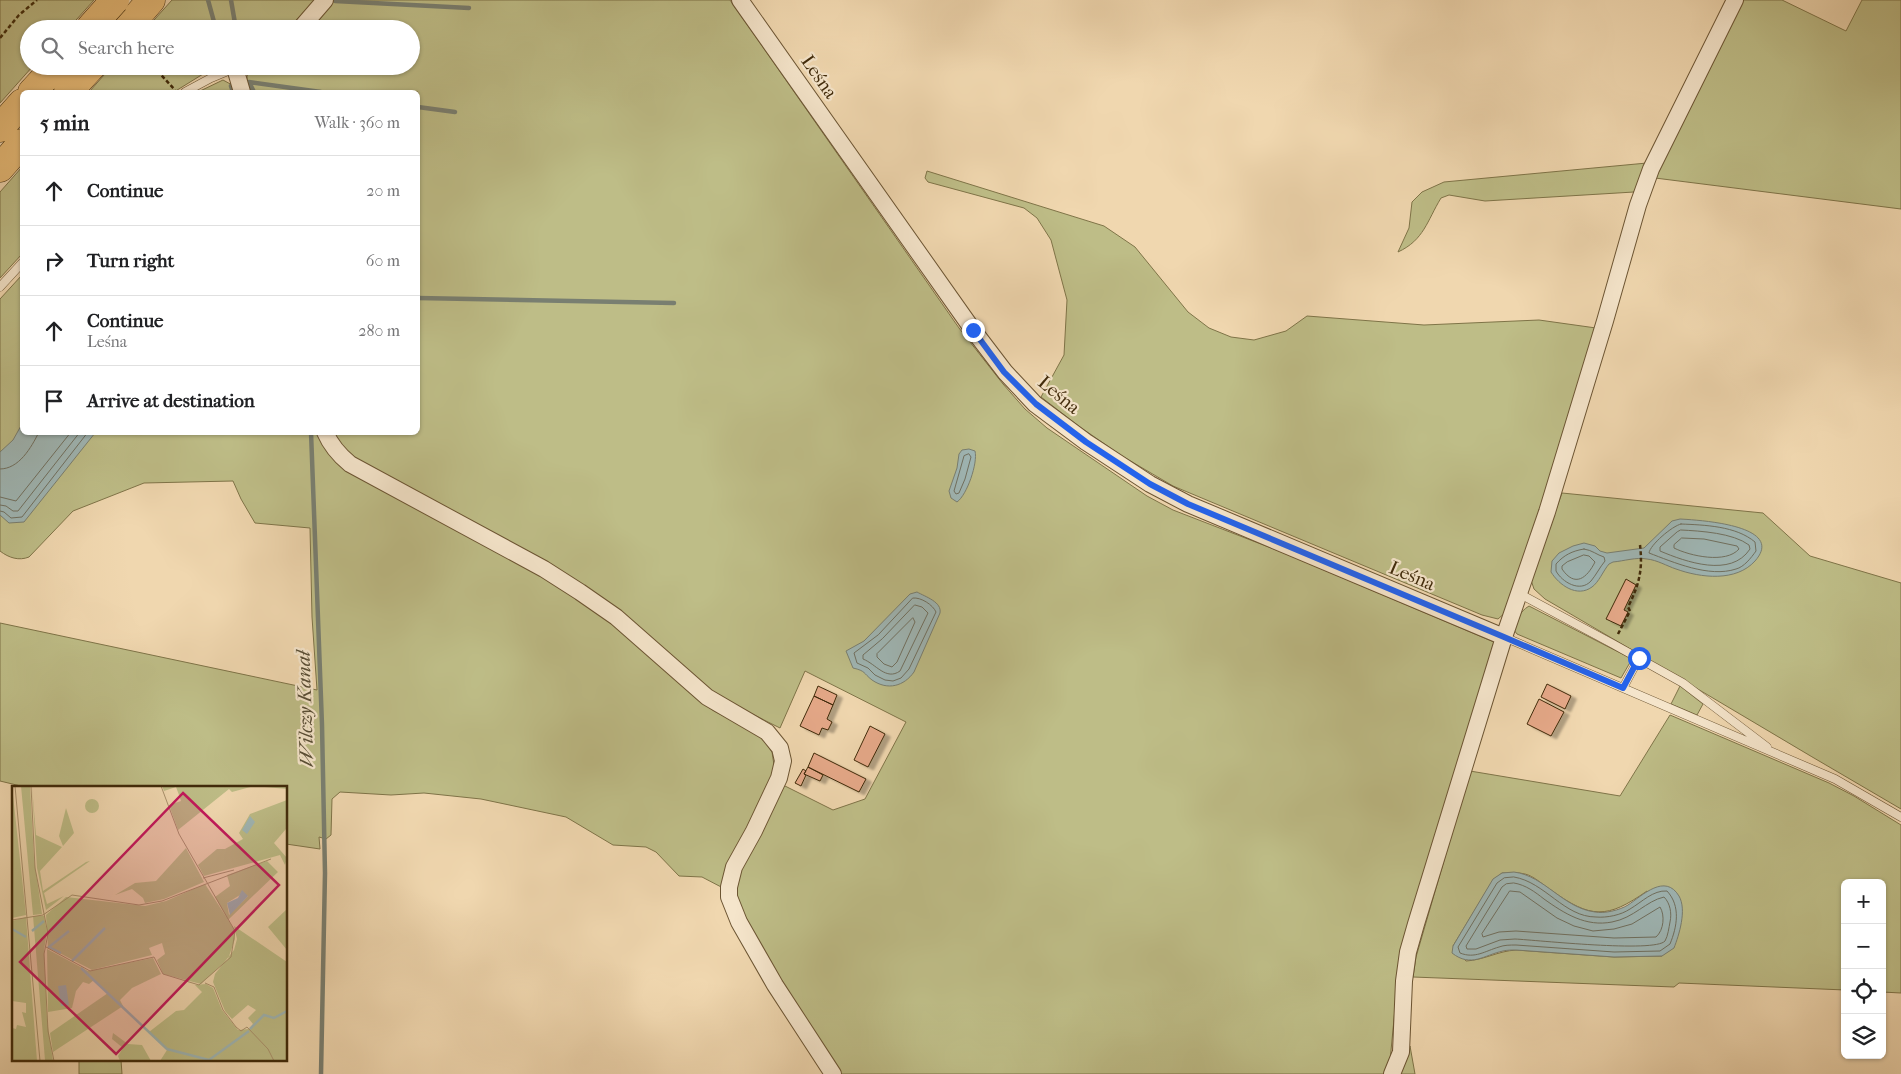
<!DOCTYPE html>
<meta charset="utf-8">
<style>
body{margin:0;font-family:"IM FELL French Canon",serif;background:#f2f2f2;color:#202124}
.controls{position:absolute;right:15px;bottom:15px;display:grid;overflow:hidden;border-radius:8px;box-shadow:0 1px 4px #0004}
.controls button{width:45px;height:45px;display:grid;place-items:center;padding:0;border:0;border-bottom:1px solid #e0e0e0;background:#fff;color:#202124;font:25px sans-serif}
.stop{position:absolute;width:15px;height:15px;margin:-11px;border:4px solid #2563eb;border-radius:50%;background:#fff}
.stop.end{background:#2563eb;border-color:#fff;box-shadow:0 1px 5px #0008}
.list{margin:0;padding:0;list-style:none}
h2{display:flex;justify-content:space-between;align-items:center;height:65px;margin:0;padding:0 20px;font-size:21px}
h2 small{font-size:16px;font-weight:400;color:#757577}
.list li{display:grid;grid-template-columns:32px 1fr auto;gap:15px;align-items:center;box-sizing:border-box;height:70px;padding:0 20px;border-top:1px solid #e0e0e0}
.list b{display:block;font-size:19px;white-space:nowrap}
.list p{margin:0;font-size:16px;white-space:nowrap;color:#757577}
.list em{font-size:16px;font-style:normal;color:#757577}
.icon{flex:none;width:28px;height:28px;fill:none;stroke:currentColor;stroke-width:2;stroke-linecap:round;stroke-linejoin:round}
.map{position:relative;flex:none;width:1901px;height:1074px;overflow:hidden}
.search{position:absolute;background:#fff;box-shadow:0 1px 4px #0004;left:20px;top:20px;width:400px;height:55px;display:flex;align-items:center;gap:12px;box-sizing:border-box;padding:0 18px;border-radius:28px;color:#757577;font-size:19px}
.panel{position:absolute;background:#fff;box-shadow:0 1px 4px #0004;left:20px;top:90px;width:400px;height:345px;border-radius:8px}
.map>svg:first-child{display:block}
.green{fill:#bebd87;stroke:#7f7448;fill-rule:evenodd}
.water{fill:#9fb7b6;stroke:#797f71}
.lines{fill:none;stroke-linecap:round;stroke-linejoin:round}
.shore{stroke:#707060;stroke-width:1}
.stream{stroke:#797f71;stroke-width:4.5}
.building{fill:#e6a989;stroke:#402a0a;filter:url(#shadow)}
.service-casing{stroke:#6c5533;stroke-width:9}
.minor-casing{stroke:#6c5533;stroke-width:18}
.motorway-casing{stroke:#402a0a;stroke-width:29}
.path{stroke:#402a0a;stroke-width:2.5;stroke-dasharray:4 2.5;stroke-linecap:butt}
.service{stroke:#f5e5cb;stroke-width:8}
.minor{stroke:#f5e5cb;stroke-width:16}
.motorway{stroke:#e8bc78;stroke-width:28}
.motorway-bridge-casing{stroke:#402a0a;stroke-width:29;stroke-linecap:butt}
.motorway-bridge{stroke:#e8bc78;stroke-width:28}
.route{stroke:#2563eb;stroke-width:6}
.labels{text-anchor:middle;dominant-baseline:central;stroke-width:4.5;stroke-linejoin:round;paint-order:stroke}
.street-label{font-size:19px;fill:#402a0a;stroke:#f5e5cb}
.water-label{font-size:20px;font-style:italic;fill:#584d35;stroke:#f5e5cb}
.inset-river{fill:none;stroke:#9fb7b6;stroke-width:2.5}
.inset-road{fill:none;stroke:#aa926d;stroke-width:1}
.view{fill:#c2185b;fill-opacity:0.15;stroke:#c2185b;stroke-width:2.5}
.inset-edge{fill:none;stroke:#402a0a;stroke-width:2.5}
</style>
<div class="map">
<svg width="1901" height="1074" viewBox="0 0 1901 1074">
<defs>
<filter id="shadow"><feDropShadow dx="5.5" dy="3" stdDeviation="1" flood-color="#0004"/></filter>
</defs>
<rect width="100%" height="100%" fill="#f0d7af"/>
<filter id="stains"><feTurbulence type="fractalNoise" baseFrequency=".004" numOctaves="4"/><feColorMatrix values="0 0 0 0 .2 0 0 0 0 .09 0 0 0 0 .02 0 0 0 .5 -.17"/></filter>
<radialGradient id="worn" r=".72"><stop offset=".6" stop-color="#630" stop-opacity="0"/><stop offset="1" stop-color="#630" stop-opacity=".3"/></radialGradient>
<path class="green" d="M0,0H94L68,29H29V66H33L0,103Z
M172,0H315L288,29H146Z
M331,0H730L959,328L1003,384L1025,409L1047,428L1147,496L1173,510L1284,553L1494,642L1399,967L1390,1061L1386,1074H839L783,987L736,899L737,878L783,785L833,810L865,799L906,722L805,671L780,728L706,691L637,628L354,460L342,448L332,433L418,432V92H249C247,82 244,73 254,66H411V29H308Z
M1740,0H1782L1846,31L1862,0H1901V209L1655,178Z
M112,66H216L174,92H89Z
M223,80L234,86L237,92H198Z
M1647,163L1634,192L1485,201L1449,195L1441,198C1427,221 1424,240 1398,252L1409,228L1412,202L1422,192L1444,182Z
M22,167V254L0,278V192Z
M927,171L1104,226L1135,247L1188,312L1209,328L1231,337L1254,340L1286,331L1307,316L1424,325L1539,320L1596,328L1528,552L1506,612L1498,619L1482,615L1173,486L1122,456L1080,427L1041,397L1064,355L1067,300L1051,240L1037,218L1024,208L928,182L925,178Z
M22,275V432L319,433L322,440L548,578L606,617L697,699L714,711L754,731L764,740L772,752L774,765L770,786L725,889L702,877L679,876L656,852L646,847L613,845L566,817L481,799L424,793L391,795L340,792L332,799L331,835L326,839L319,837L320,849L286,844V788H29L0,781V623L317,690L312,617L310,528L255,523L241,499L233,481L144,483L73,511L29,557C19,561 9,558 0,551V299Z
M1562,493L1763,513L1810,556L1901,583V809C1782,740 1664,668 1545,599L1534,589L1531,580Z
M1529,606L1632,659L1621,678L1517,634L1514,630C1517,620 1519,612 1529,606Z
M1680,686L1703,704L1697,715L1671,704Z
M1670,715L1829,783L1854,796L1901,825V993L1882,992V883H1845V990L1679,983L1674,987L1413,977L1416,957L1470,771L1620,796ZM1502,873C1509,873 1518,872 1525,874C1534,876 1543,885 1551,890C1591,919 1607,919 1647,891L1662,956L1614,957L1516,950C1498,951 1484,960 1466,961L1453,946L1493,880Z
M1410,1046L1415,1074H1398Z
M79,1060H121L122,1074H79Z"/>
<path class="water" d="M22,424V432L95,433L24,522L9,523L0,515V452L13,440Z
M969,449L975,451C978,463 967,495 957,502L951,498L949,491L957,468L959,454L962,450Z
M1680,519C1698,520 1787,525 1755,561C1736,582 1701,578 1676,569C1667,566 1657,560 1647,559C1636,557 1624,561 1613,562L1609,564C1603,571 1599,582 1592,587C1577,598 1559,585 1551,572L1552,561L1559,553L1573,546L1584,543L1595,546L1600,551L1607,553L1644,548L1672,521Z
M917,592C926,597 942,602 940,613L914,672C904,686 888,691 872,680C863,673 866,671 853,668L846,651L864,641L910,594Z
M1514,872C1545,876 1563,908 1595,912C1604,914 1620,910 1628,905C1643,895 1665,873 1679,896C1687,910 1679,935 1674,948L1662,956L1614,957L1516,950C1512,950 1507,950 1503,951C1484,955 1471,968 1452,953L1453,946L1493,879L1502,873Z"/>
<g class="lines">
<path class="shore" d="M969,454L971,457L965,479L959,493L956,494L954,491L964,456Z
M0,469C19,469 31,448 39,432
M0,497L16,501L71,432
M0,505L6,506L13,511H18L80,432
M0,511L4,512L11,518L22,517L88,432
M1681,524C1705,525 1736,526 1755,542L1756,551C1751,558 1744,567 1736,569C1709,578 1673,562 1649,553C1650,545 1672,526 1681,524Z
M1681,530C1701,531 1733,533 1749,545L1750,549C1731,578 1686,562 1660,551V547L1677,532Z
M1682,538L1704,539L1737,546L1739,549C1726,564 1690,556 1674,548V545Z
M1584,549C1592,550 1597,555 1604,557L1605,561C1600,567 1596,575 1591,581C1580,593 1562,582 1556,571V564C1564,555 1572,551 1584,549Z
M1584,555L1589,556L1595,562C1587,578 1575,588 1562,569V566L1567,562Z
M913,598C921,597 933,605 936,612L909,669L901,678L893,681L885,680L875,675L868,668L857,663L854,653L878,635Z
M915,605L922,607L928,613L900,671C886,681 876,664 863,659V655L882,639Z
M913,618L915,622L897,662L892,667L884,664L877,657V654Z
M1514,877C1545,882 1564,917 1596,917C1607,918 1621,915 1630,909C1642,902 1653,890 1667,891C1681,906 1677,927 1670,944L1660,951L1614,952L1516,945C1510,945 1504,945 1499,947C1485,951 1475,959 1460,953L1458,947L1497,883L1504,878Z
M1514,883C1526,885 1535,892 1544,899C1565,914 1586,927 1612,922C1634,918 1646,901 1664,897C1670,903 1672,913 1670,922C1669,927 1668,936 1665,941C1655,953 1536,940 1515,939L1500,940L1476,949H1467L1466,946L1502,887L1506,884Z
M1510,891L1520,892L1557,918L1574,926L1593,931L1614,929L1632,924L1660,907C1665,915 1664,930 1656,937L1614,938L1516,931L1499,932L1483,937L1482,934Z"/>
<path class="stream" d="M208,0L216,29
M231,0L236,29
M335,1L469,8
M249,82L321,92
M249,82L254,92
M231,86L233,92
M418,107L455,112
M418,298L674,303
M311,432L322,725L325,873L321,1074"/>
</g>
<path class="building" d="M1626,579L1636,585L1624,610L1628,612L1621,626L1606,619Z
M1547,684L1571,696L1565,709L1541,697Z
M818,686L837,695L833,705L814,696Z
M814,696L833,705L827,719L832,722L828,730L822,728L819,735L800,726Z
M1539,699L1564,712L1551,736L1527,724Z
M870,726L885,734L868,767L854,760Z
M814,753L866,779L859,792L808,767Z
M808,767L823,775L820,781L804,774Z
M803,769L806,771L804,774L806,775L801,786L795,783Z"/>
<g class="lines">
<g class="service-casing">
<path id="service" d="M185,92L211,78L235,68
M0,287L22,263
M1520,594L1613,644L1683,683L1767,747
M1504,637L1835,779L1901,817
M1623,688L1639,658"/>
</g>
<g class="minor-casing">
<path id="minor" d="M740,0L973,330L1005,372L1035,404L1086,442L1150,484L1188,504L1504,637
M300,29L325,0
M238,66L235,68L242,92
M325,432C331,446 339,455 350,464L544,569L580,592L616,617L707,697L767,732L780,748L783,761L779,778L754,831L734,867L729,887V897L739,922L775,985L833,1074
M1392,1074L1401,1052L1404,981L1408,952L1416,924L1504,637L1547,512L1605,321L1638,205L1651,169L1735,0"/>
</g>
<g class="motorway-casing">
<path id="motorway" d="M126,29L151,0
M32,92L56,66
M68,92L92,66
M0,128L22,103
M0,168L22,143"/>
</g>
<path class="path" d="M0,38L19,15L37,0
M153,66L175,90
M1618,634L1630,611L1628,607C1639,585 1643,570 1640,545"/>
<use href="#service" class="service"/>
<use href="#minor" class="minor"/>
<use href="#motorway" class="motorway"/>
<g class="motorway-bridge-casing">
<path id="motorway-bridge" d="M89,29L115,0"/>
</g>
<use href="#motorway-bridge" class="motorway-bridge"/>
</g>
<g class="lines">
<path class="route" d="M973,330L1004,372L1036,404L1086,442L1150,484L1188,504L1504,637L1623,688L1639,658"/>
</g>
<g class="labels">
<g class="street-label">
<text transform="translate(819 77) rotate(55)">Leśna</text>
<text transform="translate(1059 395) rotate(40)">Leśna</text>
<text transform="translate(1412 576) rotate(23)">Leśna</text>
</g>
<g class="water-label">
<text transform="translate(305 709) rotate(-92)">Wilczy Kanał</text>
</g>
</g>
<g transform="translate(12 786)">
<rect width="275" height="275" fill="#f0d7af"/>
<path d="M0,0L14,129L0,132ZM9,0H18L22,72L30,128L21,129ZM20,0L24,49L50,61L28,85L31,105L74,76L78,75L32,107L35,118L52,110L34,124L25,82ZM150,0H275V3L242,0L220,6L217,3L166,44L157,19L169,15L167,9L164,1L152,5ZM73 20a7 7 0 1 1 14 0a7 7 0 1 1-14 0ZM275,14L274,43L262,57L275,72L273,79L268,69L192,90L186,79L205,63H213L231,53L227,47L238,28ZM54,22L62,47L51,60L47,50ZM174,62L192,96L152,113L133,117L131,112L120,103L103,109L123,97L144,95ZM255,75L266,86L216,134L203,111L218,100L215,89ZM228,109L236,110L217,129L215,117ZM193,98L222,143L223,153L216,173L189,198L151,188L145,174L153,168L150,157L137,162L140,169L80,184L36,161L34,129L54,111L133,120L154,115ZM275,123V164L256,141ZM21,130H32L35,146L32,164L35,234L41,275L33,274ZM14,131L25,275H0V242L4,243L5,239L14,241L10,226L14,227V217L0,215V135ZM222,140L275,176V275H148L155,264L137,246L164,225L172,224L190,206L183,199L194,198L201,202L210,224L226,244L237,243L241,238L236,232L244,224L236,219L220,233L213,225L201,196L203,188L222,164L225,153ZM35,163L76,185L141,172L149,188L120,202L108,214L111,220L41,266L38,247L96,207L82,194L77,198L71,196L64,205L60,222L36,226ZM101,247L116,258L130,259L139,275H108L106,270L111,262L100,253Z" fill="#bebd87" fill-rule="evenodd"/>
<path d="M238,30L243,36L235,48L230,44ZM230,104L236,110L218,129L215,117L226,112ZM54,199L57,219L49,220L46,200Z" fill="#9fb7b6"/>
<path class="inset-river" d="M0,143L14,151M20,145L32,135M37,146L49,135M49,167L37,161L57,145M60,175L93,142M69,182L155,263L197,274L237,245M238,243L252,229L262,232L275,225"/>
<path class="inset-road" d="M3,0L28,275M19,0L23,82L36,148L32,168L36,245L42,275M191,92L222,84M0,134L31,129L60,109L127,119L150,115L259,73M34,161L78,185L142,171L151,188L187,199L219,171L223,145L167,48L149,0M193,197L202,201L211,224L224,241L229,245L235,241L256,263L262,275"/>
<path class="view" d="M171,7L267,99L104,268L8,176Z"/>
<rect width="275" height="275" class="inset-edge"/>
</g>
<rect width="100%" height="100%" filter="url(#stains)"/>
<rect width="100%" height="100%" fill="url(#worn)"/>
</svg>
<div class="controls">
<button>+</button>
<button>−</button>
<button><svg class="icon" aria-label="locate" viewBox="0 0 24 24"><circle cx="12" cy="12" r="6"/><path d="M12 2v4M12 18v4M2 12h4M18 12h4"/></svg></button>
<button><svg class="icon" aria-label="layers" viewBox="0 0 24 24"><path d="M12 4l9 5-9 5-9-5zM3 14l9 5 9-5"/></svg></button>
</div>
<div class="stop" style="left:1639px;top:658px"></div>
<div class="stop end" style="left:973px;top:330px"></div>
<div class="search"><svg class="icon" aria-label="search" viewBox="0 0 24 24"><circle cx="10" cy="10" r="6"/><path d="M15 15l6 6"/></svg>Search here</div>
<section class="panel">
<h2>5 min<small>Walk · 360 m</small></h2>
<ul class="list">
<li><svg class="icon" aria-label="ahead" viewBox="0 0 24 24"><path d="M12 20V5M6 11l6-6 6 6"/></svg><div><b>Continue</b></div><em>20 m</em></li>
<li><svg class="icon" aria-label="right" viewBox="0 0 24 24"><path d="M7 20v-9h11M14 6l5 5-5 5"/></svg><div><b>Turn right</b></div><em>60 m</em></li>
<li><svg class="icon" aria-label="ahead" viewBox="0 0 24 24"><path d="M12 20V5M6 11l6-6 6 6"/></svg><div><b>Continue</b><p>Leśna</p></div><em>280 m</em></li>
<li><svg class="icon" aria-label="arrive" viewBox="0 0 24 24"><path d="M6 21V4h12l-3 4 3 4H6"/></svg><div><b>Arrive at destination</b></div></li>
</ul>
</section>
</div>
